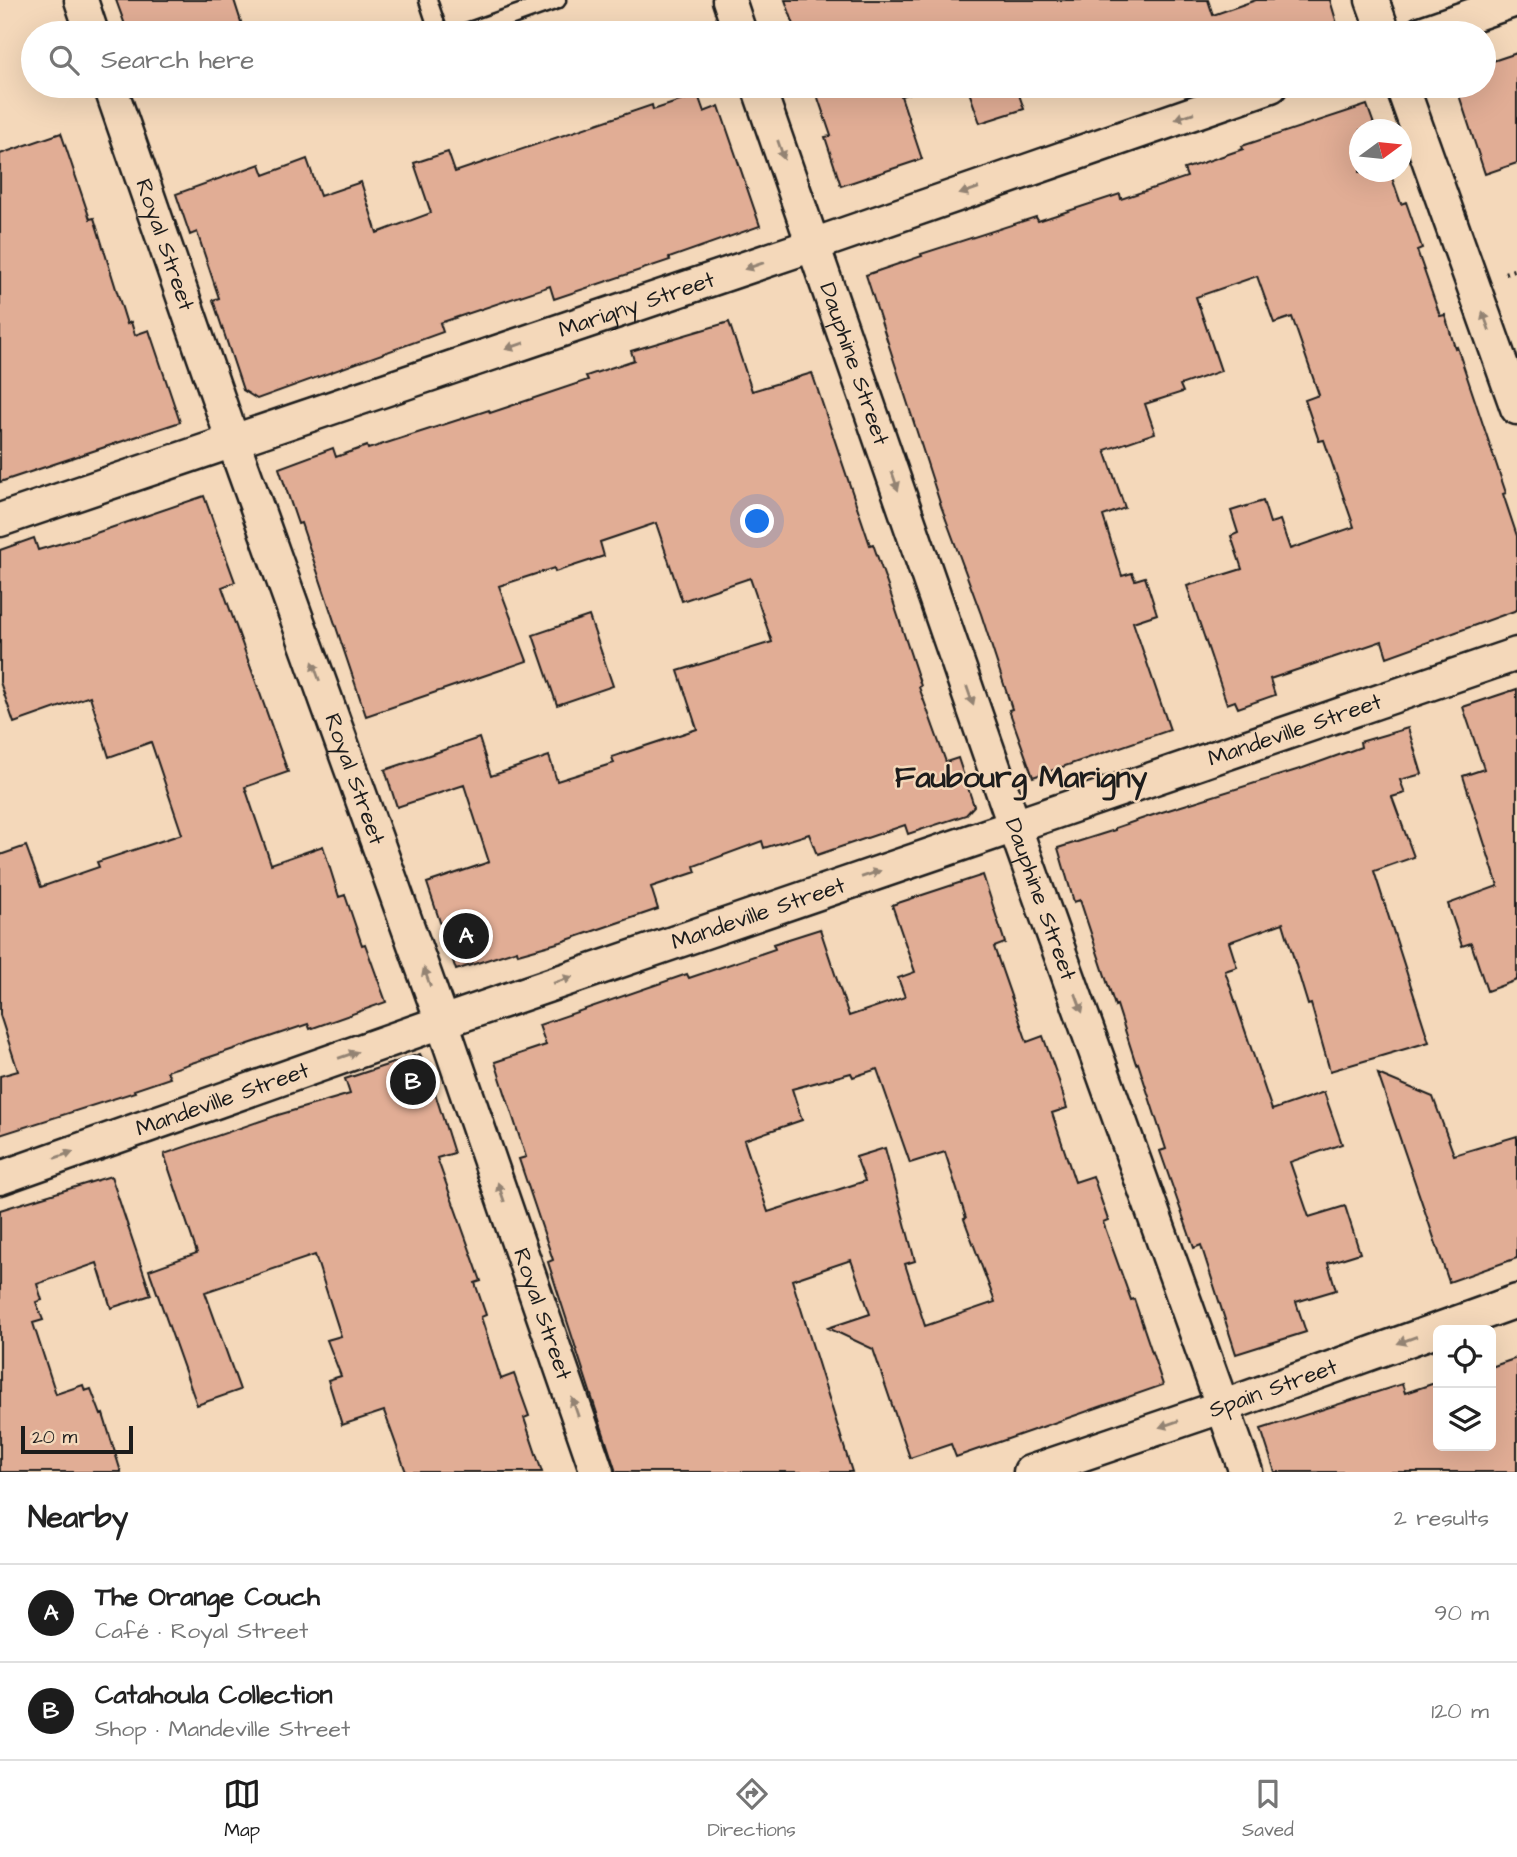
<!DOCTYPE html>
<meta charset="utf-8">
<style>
body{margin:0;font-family:"Architects Daughter",sans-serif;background:#f6f6f6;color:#222}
.controls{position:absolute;right:21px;bottom:21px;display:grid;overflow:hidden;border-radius:10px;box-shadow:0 7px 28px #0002}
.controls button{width:63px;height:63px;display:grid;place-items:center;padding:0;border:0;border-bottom:2px solid #e0e0e0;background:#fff;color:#222;font:35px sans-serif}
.compass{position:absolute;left:1349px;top:119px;width:63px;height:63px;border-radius:50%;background:#fff;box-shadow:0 7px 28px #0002;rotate:75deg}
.scale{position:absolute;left:21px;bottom:18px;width:112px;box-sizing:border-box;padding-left:7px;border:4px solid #1c1c1c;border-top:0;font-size:19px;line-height:24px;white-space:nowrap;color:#1c1c1c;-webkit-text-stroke:5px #f4d8ba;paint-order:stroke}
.you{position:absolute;left:758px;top:522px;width:24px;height:24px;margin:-18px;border:5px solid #fff;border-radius:50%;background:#1a73e8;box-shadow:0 0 0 10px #1a73e833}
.badge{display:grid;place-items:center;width:46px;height:46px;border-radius:50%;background:#1c1c1c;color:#fff;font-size:23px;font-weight:700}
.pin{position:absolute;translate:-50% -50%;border:4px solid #fff;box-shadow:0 2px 7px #0006}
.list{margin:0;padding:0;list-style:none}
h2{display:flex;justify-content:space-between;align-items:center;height:91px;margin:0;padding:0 28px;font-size:30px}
h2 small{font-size:23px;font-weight:400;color:#767676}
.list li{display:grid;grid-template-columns:46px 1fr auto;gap:21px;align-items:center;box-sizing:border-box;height:98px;padding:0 28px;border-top:2px solid #e0e0e0}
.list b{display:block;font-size:26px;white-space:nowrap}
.list p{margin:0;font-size:23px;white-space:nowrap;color:#767676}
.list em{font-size:23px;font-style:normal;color:#767676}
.icon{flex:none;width:38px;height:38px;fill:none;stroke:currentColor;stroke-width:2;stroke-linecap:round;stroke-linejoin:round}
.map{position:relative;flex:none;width:1517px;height:1472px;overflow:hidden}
.search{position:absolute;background:#fff;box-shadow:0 7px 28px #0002;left:21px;right:21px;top:21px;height:77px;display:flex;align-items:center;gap:18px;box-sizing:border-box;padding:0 24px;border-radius:38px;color:#767676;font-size:26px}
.sheet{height:287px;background:#fff}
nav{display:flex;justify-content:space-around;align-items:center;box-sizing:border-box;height:98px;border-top:2px solid #e0e0e0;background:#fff;font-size:19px;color:#767676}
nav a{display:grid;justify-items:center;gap:4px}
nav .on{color:#1c1c1c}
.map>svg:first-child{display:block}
.building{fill:#e1ad95;stroke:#1c1c1c;stroke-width:2;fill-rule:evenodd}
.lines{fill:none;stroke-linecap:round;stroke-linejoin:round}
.service-casing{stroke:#1c1c1c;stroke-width:21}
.minor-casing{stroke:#1c1c1c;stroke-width:37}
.path{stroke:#1c1c1c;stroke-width:4.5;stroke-dasharray:2 5;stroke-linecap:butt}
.service{stroke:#f4d8ba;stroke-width:16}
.minor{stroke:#f4d8ba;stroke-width:32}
.oneway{fill:#938373}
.labels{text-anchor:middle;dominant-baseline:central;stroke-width:5;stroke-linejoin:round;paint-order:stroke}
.street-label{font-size:23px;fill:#1c1c1c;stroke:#f4d8ba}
.district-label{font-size:30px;font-weight:bold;fill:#1c1c1c;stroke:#f4d8ba}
</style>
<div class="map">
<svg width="1517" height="1472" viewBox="0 0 1517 1472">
<rect width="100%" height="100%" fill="#f4d8ba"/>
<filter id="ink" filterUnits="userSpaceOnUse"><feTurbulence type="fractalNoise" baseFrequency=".0143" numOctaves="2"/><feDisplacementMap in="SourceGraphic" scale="14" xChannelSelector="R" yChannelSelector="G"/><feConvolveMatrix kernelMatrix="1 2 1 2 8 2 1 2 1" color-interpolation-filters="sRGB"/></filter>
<g filter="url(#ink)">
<path class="building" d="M116,0H234L242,25L219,33H128Z
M785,0H1208L1213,15L1256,0H1330L1338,27L1319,33H797Z
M1517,53V163L1485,174L1456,86H1484V64Z
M814,86H931L901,96L922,159L841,186L825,137L831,136Z
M967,86H1016L1024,109L980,123Z
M698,95L704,112L719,106L760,226L669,258L670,260L554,299L550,286L440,323L443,332L257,399L243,390L213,300L219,298L197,232L190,235L176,194L260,164L264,175L307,159L320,196L361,182L377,233L431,213L414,163L448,152L455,172L652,105L653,110Z
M1367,105L1376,130H1360V172H1390L1401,204L1406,202L1422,248L1417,250L1440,316L1445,315L1455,348L1457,347L1506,493L1503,494L1517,536V610L1387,657L1382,641L1270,679L1275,695L1238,708L1235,701L1227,704L1187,586L1242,569L1231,536L1238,533L1231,511L1263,501L1270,523L1280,520L1290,549L1354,527L1324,440L1319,441L1305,400L1319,395L1292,317L1274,323L1257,276L1196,297L1221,371L1180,385L1183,392L1145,404L1155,433L1105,450L1125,508L1103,516L1122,576L1132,573L1135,580L1145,577L1157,614L1133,622L1170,730L1033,777L1009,710L1012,709L981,614L941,506L866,275L922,256L921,254L1036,217L1038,221L1120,194L1121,199L1187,177L1184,169L1243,149L1242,146Z
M61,133L90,219L94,218L127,324L131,322L135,335L149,330L180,422L0,482V154Z
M729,322L752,391L812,373L870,545L873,544L892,598L921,686L919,687L946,762L958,758L974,806L966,815L908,834L905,825L817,855L809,834L764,848L762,841L694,866L696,872L651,887L658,909L561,942L518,954L517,950L456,970L427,883L489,862L464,785L397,807L385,770L479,738L491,776L549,756L557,781L614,763L612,757L697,729L678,671L772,642L750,578L682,601L656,523L600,542L604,556L555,572L554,568L499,586L527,661L366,716L301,523L298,524L279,468L333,448L336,457L367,446L368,449L489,410L490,413L588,380L586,376L634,360L631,351Z
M204,496L235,582L222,587L288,772L245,787L271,864L323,846L339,897L345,895L362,945L365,944L386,1002L310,1029L308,1024L213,1056L167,1071L170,1078L134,1090L135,1092L0,1135V1076L18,1071L0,1015V855L26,846L41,887L99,867L97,862L182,834L151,742L109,757L90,696L14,723L0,682V550L34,538L38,550L93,534Z
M589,616L613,686L557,705L533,635Z
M1517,689V980L1487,991L1471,943L1462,946L1448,904L1498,886L1463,776L1484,769L1463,707Z
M1408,728L1422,774L1400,780L1405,793L1392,797L1414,857L1374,871L1429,1042L1330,1071L1311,1004L1308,1005L1283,923L1229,942L1237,967L1225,971L1272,1110L1324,1092L1342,1144L1290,1162L1309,1217L1345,1206L1360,1253L1328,1263L1336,1290L1296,1302L1306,1332L1236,1354L1201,1245L1194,1248L1160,1151L1166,1149L1138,1063L1136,1064L1117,1005L1115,1006L1080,900L1074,902L1058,848L1115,830V828L1162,812L1303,768L1361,747L1360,742Z
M983,875L1005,943L994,947L1027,1042L1043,1036L1059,1081L1067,1108L1052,1113L1075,1182L1093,1176L1108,1220L1103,1222L1131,1300L1134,1299L1163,1385L956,1457L951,1444L910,1458L873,1349L828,1328L870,1314L851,1260L792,1280L852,1472H616L548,1262L553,1260L519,1159L526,1157L495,1062L546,1045L539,1025L687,974L689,978L775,949L773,944L820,929L849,1016L905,997L898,978L915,972L892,905ZM877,1069L910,1163L945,1152L966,1218L964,1219L995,1302L925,1326L905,1264L915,1261L885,1148L856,1157L865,1181L768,1212L744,1140L802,1120L792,1089L851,1073L853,1077Z
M420,1054L427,1068L454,1153L437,1158L481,1281L475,1283L486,1315L481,1317L501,1379L514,1374L529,1416L524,1418L542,1472H406L384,1411L342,1425L328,1380L341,1376L327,1340L341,1336L315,1255L205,1292L240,1390L197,1405L149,1270L197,1253L164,1154L278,1115L350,1094L345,1079Z
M1378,1074L1433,1097L1454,1155L1517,1136V1258L1449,1282Z
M111,1176L151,1295L111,1308L97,1263L37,1284L42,1300L36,1302L43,1320L33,1323L56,1394L83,1385L85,1391L91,1389L101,1415L103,1414L121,1472H0V1210Z
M1517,1358V1472H1275L1261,1429L1402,1384L1405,1393L1438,1382V1446H1491V1367Z"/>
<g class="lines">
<g class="service-casing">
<path id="service" d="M428,0L439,33
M464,33L557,0"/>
</g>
<g class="minor-casing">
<g id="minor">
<path d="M81,0L92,33"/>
<path d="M729,0L740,33"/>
<path d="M1372,0L1384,33"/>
<path d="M1421,33L1516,0"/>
<path id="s1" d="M110,86L233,441L442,1022L597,1472"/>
<path id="s2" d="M758,86L1014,825L1246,1472"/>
<path d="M1402,86L1517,408"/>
<path id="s3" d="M0,520L813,245L1271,86"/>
<path id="s4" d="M0,1178L442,1022L1517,654"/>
<path id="s5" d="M1030,1472L1224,1406L1517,1301"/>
</g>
</g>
<path class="path" d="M1505,273L1517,269"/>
<use href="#service" class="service"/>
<use href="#minor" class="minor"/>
</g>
<defs><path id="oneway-solid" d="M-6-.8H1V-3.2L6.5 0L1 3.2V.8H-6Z" transform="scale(1.75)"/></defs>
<g class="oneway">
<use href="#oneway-solid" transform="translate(1184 116) rotate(161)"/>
<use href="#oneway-solid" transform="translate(781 150) rotate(71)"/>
<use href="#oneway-solid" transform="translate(969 191) rotate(161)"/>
<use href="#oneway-solid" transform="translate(754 266) rotate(161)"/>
<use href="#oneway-solid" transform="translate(1486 321) rotate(-110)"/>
<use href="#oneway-solid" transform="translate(515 346) rotate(161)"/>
<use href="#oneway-solid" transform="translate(895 481) rotate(71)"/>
<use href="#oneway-solid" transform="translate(316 671) rotate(-110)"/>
<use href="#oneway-solid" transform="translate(970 696) rotate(71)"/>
<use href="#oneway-solid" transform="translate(871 874) rotate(-19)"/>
<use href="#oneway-solid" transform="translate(427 977) rotate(-110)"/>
<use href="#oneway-solid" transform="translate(563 980) rotate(-19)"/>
<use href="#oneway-solid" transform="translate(1079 1003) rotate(70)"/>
<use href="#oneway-solid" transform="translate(348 1055) rotate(-19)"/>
<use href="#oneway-solid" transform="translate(64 1155) rotate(-19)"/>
<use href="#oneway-solid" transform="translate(501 1192) rotate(-109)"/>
<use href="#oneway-solid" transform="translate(1407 1340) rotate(160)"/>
<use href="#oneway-solid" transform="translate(575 1407) rotate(-109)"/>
<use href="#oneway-solid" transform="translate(1169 1424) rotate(161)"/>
</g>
</g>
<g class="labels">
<g class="street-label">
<text stroke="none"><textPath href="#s1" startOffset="168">Royal Street</textPath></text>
<text stroke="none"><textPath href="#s3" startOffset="672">Marigny Street</textPath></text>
<text stroke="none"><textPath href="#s2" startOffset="294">Dauphine Street</textPath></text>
<text stroke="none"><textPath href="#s4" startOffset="1370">Mandeville Street</textPath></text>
<text stroke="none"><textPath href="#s1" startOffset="735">Royal Street</textPath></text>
<text stroke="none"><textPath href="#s2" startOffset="861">Dauphine Street</textPath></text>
<text stroke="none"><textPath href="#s4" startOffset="803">Mandeville Street</textPath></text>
<text stroke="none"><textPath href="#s4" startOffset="236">Mandeville Street</textPath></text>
<text stroke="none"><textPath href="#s1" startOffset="1302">Royal Street</textPath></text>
<text stroke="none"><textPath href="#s5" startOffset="257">Spain Street</textPath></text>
</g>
<g class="district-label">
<text x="1021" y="778">Faubourg Marigny</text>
</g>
</g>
</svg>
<div class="controls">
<button><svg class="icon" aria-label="locate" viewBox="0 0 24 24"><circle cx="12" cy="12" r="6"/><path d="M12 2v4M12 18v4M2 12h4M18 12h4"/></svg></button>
<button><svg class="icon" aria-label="layers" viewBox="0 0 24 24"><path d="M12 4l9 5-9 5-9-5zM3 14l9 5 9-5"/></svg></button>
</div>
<svg class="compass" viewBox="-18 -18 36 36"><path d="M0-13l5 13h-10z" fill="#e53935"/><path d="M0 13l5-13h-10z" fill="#767676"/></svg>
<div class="scale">20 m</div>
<div class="you"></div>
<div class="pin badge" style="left:466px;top:936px">A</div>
<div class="pin badge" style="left:413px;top:1082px">B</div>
<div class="search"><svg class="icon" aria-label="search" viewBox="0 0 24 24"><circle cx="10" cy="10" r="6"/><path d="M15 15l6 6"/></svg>Search here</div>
</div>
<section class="sheet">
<h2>Nearby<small>2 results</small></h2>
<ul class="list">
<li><span class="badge">A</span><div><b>The Orange Couch</b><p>Café · Royal Street</p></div><em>90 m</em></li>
<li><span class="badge">B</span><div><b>Catahoula Collection</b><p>Shop · Mandeville Street</p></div><em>120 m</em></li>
</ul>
</section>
<nav>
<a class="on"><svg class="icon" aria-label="map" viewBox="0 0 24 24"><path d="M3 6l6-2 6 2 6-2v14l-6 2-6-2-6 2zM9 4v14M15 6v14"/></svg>Map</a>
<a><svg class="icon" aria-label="directions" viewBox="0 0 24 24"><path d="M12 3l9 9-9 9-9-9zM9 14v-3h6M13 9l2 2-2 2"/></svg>Directions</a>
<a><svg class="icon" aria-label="saved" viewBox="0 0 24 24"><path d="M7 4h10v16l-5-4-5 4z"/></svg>Saved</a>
</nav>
